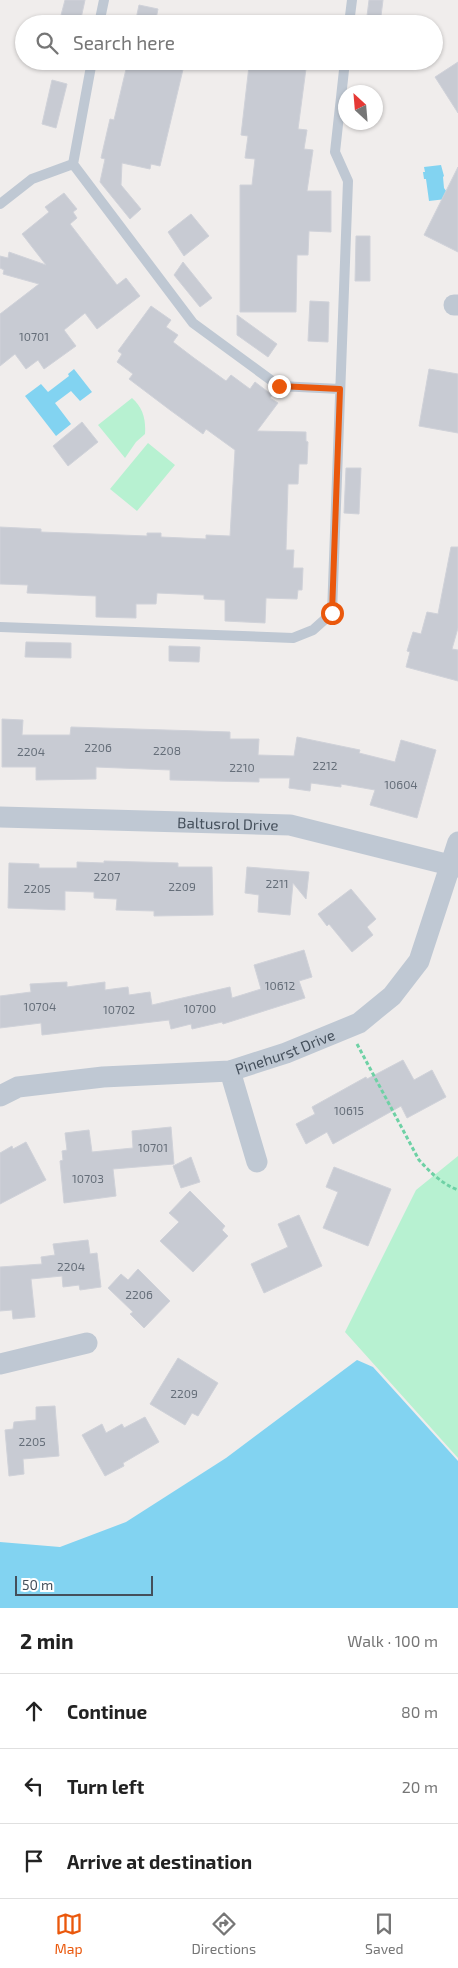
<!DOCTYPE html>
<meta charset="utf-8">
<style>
body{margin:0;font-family:"Exo 2",sans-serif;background:#f2f2f2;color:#222}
.compass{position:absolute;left:338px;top:85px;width:45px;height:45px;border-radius:50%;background:#fff;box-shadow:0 1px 4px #0004;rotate:334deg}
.scale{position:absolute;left:15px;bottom:12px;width:138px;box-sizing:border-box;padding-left:5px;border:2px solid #444f5b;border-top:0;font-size:14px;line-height:18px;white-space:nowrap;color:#444f5b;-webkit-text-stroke:4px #fff;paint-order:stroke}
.stop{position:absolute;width:15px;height:15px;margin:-11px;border:4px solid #ea580c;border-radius:50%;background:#fff}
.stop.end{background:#ea580c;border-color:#fff;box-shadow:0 1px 5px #0008}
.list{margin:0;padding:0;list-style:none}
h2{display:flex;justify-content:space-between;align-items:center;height:65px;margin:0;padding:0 20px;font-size:21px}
h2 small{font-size:16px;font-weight:400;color:#767676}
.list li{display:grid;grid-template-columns:32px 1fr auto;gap:15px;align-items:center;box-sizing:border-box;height:75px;padding:0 20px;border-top:1px solid #e0e0e0}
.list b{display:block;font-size:19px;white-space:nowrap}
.list em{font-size:16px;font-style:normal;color:#767676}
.icon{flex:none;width:28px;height:28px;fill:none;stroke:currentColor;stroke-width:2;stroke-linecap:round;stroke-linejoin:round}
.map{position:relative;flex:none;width:458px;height:1608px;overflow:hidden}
.search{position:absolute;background:#fff;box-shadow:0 1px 4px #0004;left:15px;right:15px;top:15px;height:55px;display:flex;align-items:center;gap:12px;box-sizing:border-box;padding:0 18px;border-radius:28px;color:#767676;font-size:19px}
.sheet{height:290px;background:#fff}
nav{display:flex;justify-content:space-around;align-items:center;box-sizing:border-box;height:70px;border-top:1px solid #e0e0e0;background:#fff;font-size:14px;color:#767676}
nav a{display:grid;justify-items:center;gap:2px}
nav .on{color:#ea580c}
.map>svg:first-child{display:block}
.green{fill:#b7f1d1}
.water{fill:#82d3f1}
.building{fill:#c8cbd3;stroke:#d0d2d9}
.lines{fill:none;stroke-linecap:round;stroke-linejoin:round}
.path{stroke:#6ed1a5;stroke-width:3;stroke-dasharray:4 2.5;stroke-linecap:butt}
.lane{stroke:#bfc8d3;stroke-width:10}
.street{stroke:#bfc8d3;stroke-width:21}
.route{stroke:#ea580c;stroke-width:6}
.labels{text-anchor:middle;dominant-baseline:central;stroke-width:4;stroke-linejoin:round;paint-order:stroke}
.number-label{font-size:12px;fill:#656e79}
.street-label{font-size:15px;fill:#444f5b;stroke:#fff}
</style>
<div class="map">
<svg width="458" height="1608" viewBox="0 0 458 1608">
<rect width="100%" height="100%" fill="#f0edec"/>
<path class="green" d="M132,398C143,408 146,419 145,434L136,442L125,458L98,425Z
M148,443L175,465L137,511L110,489Z
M458,1156V1458L345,1332L416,1190Z"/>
<path class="water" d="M441,165L444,176L443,177L444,188L449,195L446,199L429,201L426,179H424L423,172H425L424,167Z
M74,369L92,392L80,401L71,391L55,403L71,424L56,436L25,396L41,384L48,392L69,376L68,374Z
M357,1360L373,1367L458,1461V1608H0V1542L60,1547L126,1522L226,1458Z"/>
<path class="building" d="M65,0H85L80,23L60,19Z
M369,0H383L380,24H366Z
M139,5L158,9L155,24H135Z
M133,61H185L160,166L151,164L150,169L122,163L121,185L141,209L130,219L100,182L105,159L101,158L110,119L114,120L127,65H132Z
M255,61H307L298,129L307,130L304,149L313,150L307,191H331V232L309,231L308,255H297L296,312H240V185H252L255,159L245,158L248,136L241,135L249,66H254Z
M458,62V113L435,77Z
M52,80L67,84L56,128L42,124Z
M458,167V252L424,235Z
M64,193L77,209L73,212L77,218L70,224L117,285L126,278L140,296L97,329L85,313L64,330L76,346L44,369L38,360L26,369L15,354L0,366V314L39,284L3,274L4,270L0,268V256L8,258L9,252L46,265L22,234L49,212L45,207Z
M191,214L209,236L184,256L168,232Z
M356,236H370V281H355Z
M183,262L212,298L200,307L174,275Z
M310,301L329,302L328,342L308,341Z
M151,306L171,320L166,327L178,335L173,342L194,358L226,381L231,375L250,389L255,382L272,395L270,398L278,403L257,431L306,432V441L308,442L307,464H299L298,484H288L286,550H294L293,568H303L302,590H298L297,599L266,598L265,623L225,621V600L204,599V595L157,593L156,604H136V618L96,617V596L27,593L28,585L0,584V527L41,529V532L147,536V533H161V537L206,539V535L230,536L235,450L206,429L203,434L170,410L129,379L133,374L117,362L122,354L118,351Z
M237,315L277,344L268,357L237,335Z
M429,369L458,374V433L419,426Z
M82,422L98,442L68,466L53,446Z
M346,468H361L359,514L344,513Z
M451,547H458V628L452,649L458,650V681L406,667L410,652L407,651L413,632L421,634L427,612L438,614Z
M26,642L71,643V658L25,657Z
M169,646L200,647L199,662L169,661Z
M2,719L23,720L22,735H70L71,727L230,732V739H259L258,755L294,756L297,737L360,750L359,753L395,762L401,740L436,750L417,818L370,805L375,790L341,784V787L311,783L310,791L289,788L290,778H259V782L170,780V770L96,767V779L36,780V767H2Z
M104,861L178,863V867H212L213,915L154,916V911L116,910L117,899L94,898V892L65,891V910L8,908L9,863L39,864V868H77V862L104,863Z
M247,867L309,872L306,899L293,883L290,915L258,912L259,895L245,893Z
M351,889L376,919L367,927L373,935L352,952L329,924L327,926L318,914Z
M304,950L312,977L299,981L305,998L223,1024L222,1022L192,1029L191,1024L171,1029L169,1020L42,1035L41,1023L0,1028V996L31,992L30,984L67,982V987L105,982V990L128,987L129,995L150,992L152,1005L230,987L232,998L261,989L254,965Z
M403,1060L414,1080L432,1070L446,1097L407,1118L401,1106L333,1144L327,1132L306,1144L296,1124L315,1114L312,1107L366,1077L367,1079Z
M171,1127L174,1164L113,1169L116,1196L64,1203L60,1161L63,1160L62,1151L67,1150L65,1133L89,1130L92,1152L133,1148L132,1131Z
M26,1142L46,1180L0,1204V1153L12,1146L13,1149Z
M191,1157L200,1182L181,1188L173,1166Z
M334,1167L391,1189L368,1246L323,1228L338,1192L326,1187Z
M190,1191L225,1226L222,1230L228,1236L193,1272L160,1241L179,1222L169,1213Z
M299,1215L322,1266L264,1293L251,1264L288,1247L278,1224Z
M88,1240L90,1254L97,1253L101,1287L80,1290L79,1285L63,1287L62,1276L31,1279L35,1317L13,1319L12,1310L0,1311V1267L42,1264L41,1257L55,1255L53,1244Z
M138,1269L170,1301L144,1328L130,1314L133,1312L108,1288L121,1274L128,1280Z
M178,1358L218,1383L198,1416L192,1413L185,1425L150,1404Z
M55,1406L59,1456L23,1459L24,1474L9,1476L5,1430L13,1429L14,1422L36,1420V1407Z
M145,1417L159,1442L123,1463L124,1466L105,1476L82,1435L102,1424L106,1433L122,1424L124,1428Z"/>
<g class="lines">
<path class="path" d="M357,1044L419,1160C430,1172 442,1184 458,1190"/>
<path class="lane" d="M99,24L104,0
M349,24L352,0
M73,164L193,323L279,386L340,389
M0,204L32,179L73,164L92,61
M0,627L293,638L313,630L332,613L348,181L335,152L345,61"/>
<g class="street">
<path d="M454,305H458"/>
<path id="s1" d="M0,817L290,825L458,867"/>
<path d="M230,1071L257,1162"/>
<path id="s2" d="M0,1096L18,1087L103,1077L230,1071L286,1053L359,1023L392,996L419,961L458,842"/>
<path d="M0,1364L87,1343"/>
</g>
</g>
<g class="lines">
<path class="route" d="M279,386L340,389L332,613"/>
</g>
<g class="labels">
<g class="number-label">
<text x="34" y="336">10701</text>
<text x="98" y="747">2206</text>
<text x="167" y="750">2208</text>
<text x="31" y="751">2204</text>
<text x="325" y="765">2212</text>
<text x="242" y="767">2210</text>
<text x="401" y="784">10604</text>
<text x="107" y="876">2207</text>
<text x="277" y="883">2211</text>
<text x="182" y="886">2209</text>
<text x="37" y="888">2205</text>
<text x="280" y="985">10612</text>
<text x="40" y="1006">10704</text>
<text x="200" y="1008">10700</text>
<text x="119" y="1009">10702</text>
<text x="349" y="1110">10615</text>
<text x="153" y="1147">10701</text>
<text x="88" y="1178">10703</text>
<text x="71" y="1266">2204</text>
<text x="139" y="1294">2206</text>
<text x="184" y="1393">2209</text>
<text x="32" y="1441">2205</text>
</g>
<g class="street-label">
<text stroke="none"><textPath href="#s1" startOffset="228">Baltusrol Drive</textPath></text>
<text stroke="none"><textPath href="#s2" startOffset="291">Pinehurst Drive</textPath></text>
</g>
</g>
</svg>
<svg class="compass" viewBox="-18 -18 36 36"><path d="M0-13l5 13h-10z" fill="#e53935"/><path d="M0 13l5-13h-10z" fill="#767676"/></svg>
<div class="scale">50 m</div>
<div class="stop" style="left:332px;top:613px"></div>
<div class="stop end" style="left:279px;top:386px"></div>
<div class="search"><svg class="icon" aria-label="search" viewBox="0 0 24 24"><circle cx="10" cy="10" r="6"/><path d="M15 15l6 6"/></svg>Search here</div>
</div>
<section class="sheet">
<h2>2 min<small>Walk · 100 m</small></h2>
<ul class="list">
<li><svg class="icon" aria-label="ahead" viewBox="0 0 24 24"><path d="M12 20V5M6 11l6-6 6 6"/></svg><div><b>Continue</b></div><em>80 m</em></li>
<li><svg class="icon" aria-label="left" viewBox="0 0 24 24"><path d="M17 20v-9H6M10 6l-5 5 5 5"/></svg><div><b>Turn left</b></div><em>20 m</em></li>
<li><svg class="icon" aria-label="arrive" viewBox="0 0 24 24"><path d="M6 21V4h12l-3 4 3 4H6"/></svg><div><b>Arrive at destination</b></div></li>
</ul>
</section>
<nav>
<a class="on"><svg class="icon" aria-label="map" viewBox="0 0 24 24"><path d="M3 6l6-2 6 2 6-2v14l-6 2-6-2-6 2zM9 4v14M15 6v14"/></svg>Map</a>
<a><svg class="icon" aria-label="directions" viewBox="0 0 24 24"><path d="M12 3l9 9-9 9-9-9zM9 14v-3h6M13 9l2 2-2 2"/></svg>Directions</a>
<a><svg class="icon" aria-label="saved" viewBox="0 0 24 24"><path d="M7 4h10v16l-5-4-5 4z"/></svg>Saved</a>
</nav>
